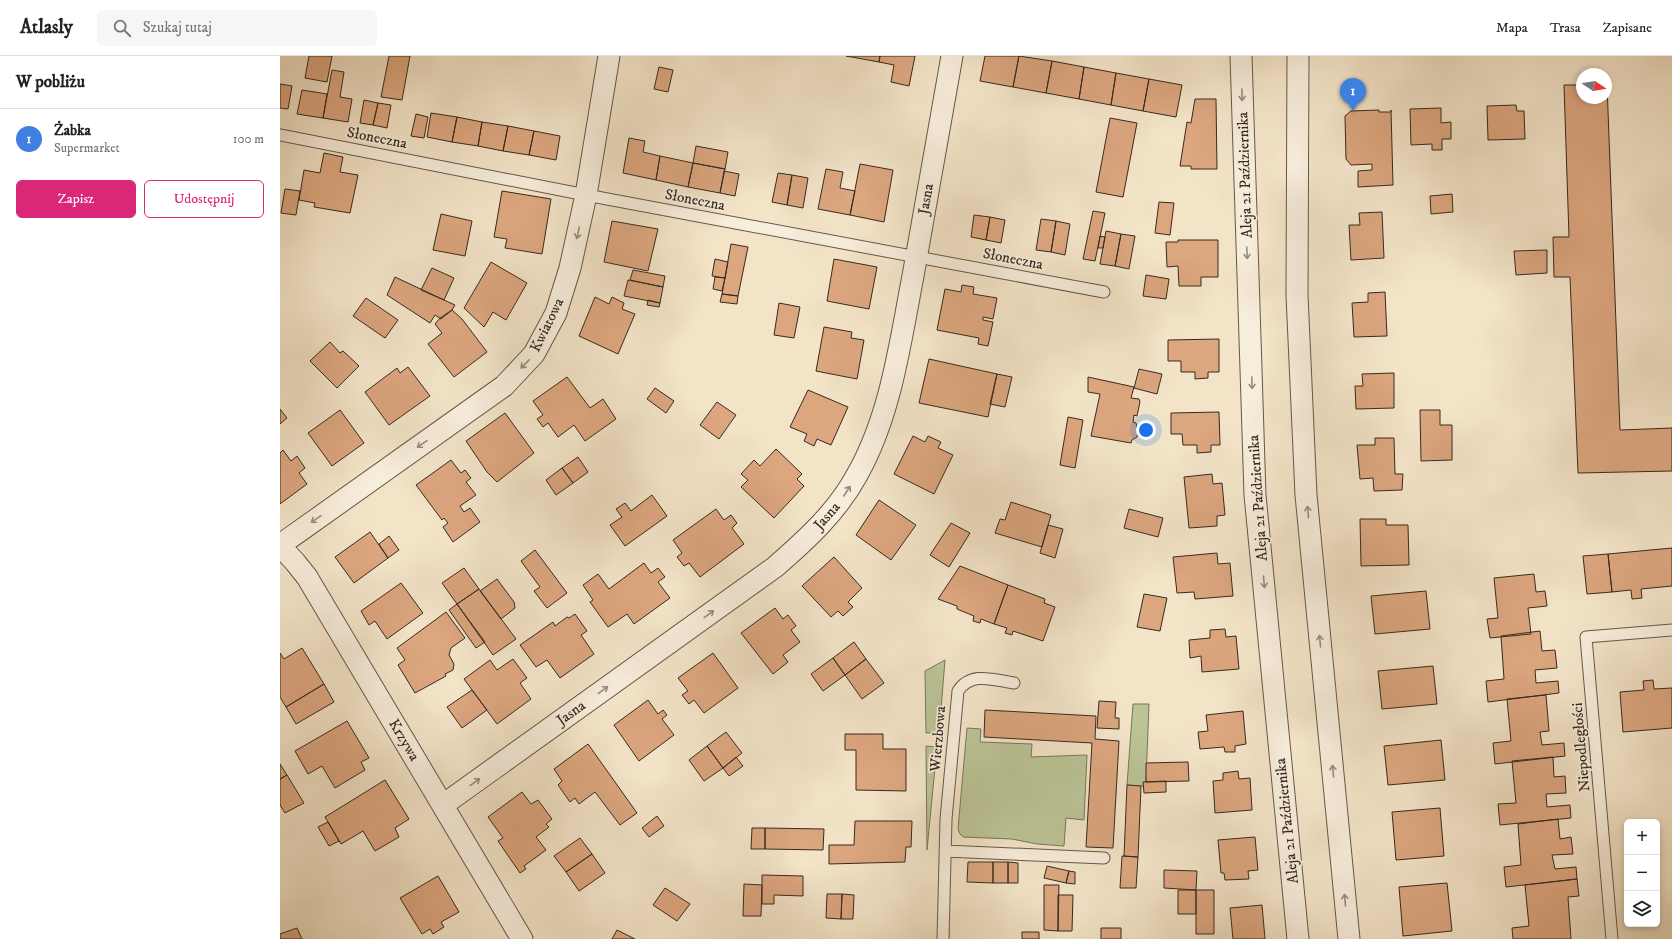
<!DOCTYPE html>
<html lang="pl">
<meta charset="utf-8">
<style>
body{margin:0;font-family:"IM FELL DW Pica",serif;background:#f6f6f6;color:#222}
.controls{position:absolute;right:12px;bottom:12px;display:grid;overflow:hidden;border-radius:6px;box-shadow:0 2px 6px #0003}
.controls button{width:36px;height:36px;display:grid;place-items:center;padding:0;border:0;border-bottom:1px solid #e0e0e0;background:#fff;color:#222;font:20px sans-serif}
.compass{position:absolute;left:1296px;top:12px;width:36px;height:36px;border-radius:50%;background:#fff;box-shadow:0 2px 6px #0003;rotate:102deg}
.you{position:absolute;left:866px;top:374px;width:14px;height:14px;margin:-10px;border:3px solid #fff;border-radius:50%;background:#1a73e8;box-shadow:0 0 0 6px #1a73e833}
.badge{display:grid;place-items:center;width:26px;height:26px;border-radius:50%;background:#db2777;color:#fff;font-size:13px;font-weight:700}
.pin{position:absolute;translate:-50% -33px;filter:drop-shadow(0 1px 2px #0008)}
.pin::after{content:'';position:absolute;top:21px;width:14px;height:12px;background:inherit;clip-path:polygon(0 0,100% 0,50% 100%)}
.list{margin:0;padding:0;list-style:none}
h2{display:flex;justify-content:space-between;align-items:center;height:52px;margin:0;padding:0 16px;font-size:17px}
h2 small{font-size:13px;font-weight:400;color:#767676}
.list li{display:grid;grid-template-columns:26px 1fr auto;gap:12px;align-items:center;box-sizing:border-box;height:60px;padding:0 16px;border-top:1px solid #e0e0e0}
.list b{display:block;font-size:15px;white-space:nowrap}
.list p{margin:0;font-size:13px;white-space:nowrap;color:#767676}
.list em{font-size:13px;font-style:normal;color:#767676}
.actions{display:flex;gap:8px;padding:12px 16px}
.actions a{flex:1;padding:9px 0;border:1px solid #db2777;border-radius:6px;text-align:center;font-size:14px;color:#db2777}
.actions .main{background:#db2777;color:#fff}
.icon{flex:none;width:22px;height:22px;fill:none;stroke:currentColor;stroke-width:2;stroke-linecap:round;stroke-linejoin:round}
.map{position:relative;flex:none;width:1392px;height:883px;overflow:hidden}
header{display:flex;align-items:center;gap:24px;box-sizing:border-box;height:56px;padding:0 20px;background:#fff;border-bottom:1px solid #e0e0e0}
header strong{font-size:19px}
nav{display:flex;gap:22px;margin-inline-start:auto;font-size:14px}
.search{width:280px;height:36px;background:#f6f6f6;display:flex;align-items:center;gap:10px;box-sizing:border-box;padding:0 14px;border-radius:6px;color:#767676;font-size:15px}
main{display:flex}
aside{flex:1;background:#fff}
.map>svg:first-child{display:block}
.green{fill:#bbc496;stroke:#78775a}
.building{fill:#dca67f;stroke:#362a1f}
.lines{fill:none;stroke-linecap:round;stroke-linejoin:round}
.lane-casing{stroke:#655849;stroke-width:13}
.street-casing{stroke:#655849;stroke-width:23}
.lane{stroke:#f7eddb;stroke-width:11}
.street{stroke:#f7eddb;stroke-width:21}
.oneway{stroke:#968c7d}
.labels{text-anchor:middle;dominant-baseline:central;stroke-width:3.5;stroke-linejoin:round;paint-order:stroke}
.street-label{font-size:15px;fill:#362a1f;stroke:#f7eddb}
</style>
<header>
<strong>Atlasly</strong>
<div class="search"><svg class="icon" aria-label="search" viewBox="0 0 24 24"><circle cx="10" cy="10" r="6"/><path d="M15 15l6 6"/></svg>Szukaj tutaj</div>
<nav><a>Mapa</a><a>Trasa</a><a>Zapisane</a></nav>
</header>
<main>
<aside>
<h2>W pobliżu<small></small></h2>
<ul class="list">
<li><span class="badge" style="background:#3f7fe0">1</span><div><b>Żabka</b><p>Supermarket</p></div><em>100 m</em></li>
</ul>
<div class="actions"><a class="main">Zapisz</a><a>Udostępnij</a></div>
</aside>
<div class="map">
<svg width="1392" height="883" viewBox="0 0 1392 883">
<rect width="100%" height="100%" fill="#f3e4c8"/>
<filter id="stains"><feTurbulence type="fractalNoise" baseFrequency=".005" numOctaves="4"/><feColorMatrix values="0 0 0 0 .2 0 0 0 0 .09 0 0 0 0 .02 0 0 0 .5 -.17"/></filter>
<radialGradient id="worn" r=".72"><stop offset=".6" stop-color="#630" stop-opacity="0"/><stop offset="1" stop-color="#630" stop-opacity=".3"/></radialGradient>
<path class="green" d="M665,604L659,677H646L645,615Z
M853,648H869L866,726L863,730L847,729Z
M687,672L701,673L700,686L752,688L751,701L807,699L804,764L786,762L784,790L757,788L732,783L683,781L680,778L678,773Z
M646,690L657,691L647,794Z"/>
<path class="building" d="M29,0H52L47,26L25,22Z
M109,0H130L122,44L101,41Z
M566,0H600L599,6Z
M600,0H635L629,30L611,26L614,9L599,6Z
M705,0H739L733,31L700,25Z
M739,0L772,5L766,37L733,31Z
M772,5L804,11L799,43L766,37Z
M379,11L393,14L388,36L374,33Z
M804,11L836,17L831,49L799,43Z
M52,14L64,16L60,41L72,43L68,66L43,62Z
M836,17L869,23L863,55L831,49Z
M869,23L902,29L896,61L863,55Z
M0,28L12,30L8,53L0,52Z
M1327,28L1340,374L1392,372V415L1298,417L1290,221H1274L1273,181H1289L1284,29H1302V42H1326Z
M22,34L47,38L43,62L17,58Z
M915,43H936L937,113H911V110H900L907,66L911,67Z
M84,44L98,47L93,69L80,67Z
M98,47L111,49L107,72L93,69Z
M1236,49L1237,55H1244L1245,83L1208,84L1207,50Z
M1161,52V67L1171,66V83H1162V94H1152V88L1131,89L1130,53Z
M1099,54V56H1111V54L1113,129L1078,131V115L1092,114V108L1071,109L1066,103L1065,60L1071,55Z
M151,57L177,61L172,86L147,81Z
M136,58L148,61L144,82L131,80Z
M177,61L202,66L198,90L172,86Z
M830,62L857,67L843,141L816,136Z
M202,66L228,70L223,95L198,90Z
M228,70L254,75L249,99L223,95Z
M254,75L280,80L276,104L249,99Z
M349,82L365,85L363,96L380,100L376,124L343,117Z
M416,90L448,96L445,113L413,107Z
M44,97L63,101L60,116L78,119L70,157L34,151L35,147L19,144L24,114L40,117Z
M380,100L413,107L408,131L376,124Z
M413,107L445,113L440,137L408,131Z
M580,108L613,114L604,166L570,159Z
M546,113L563,116L560,132L575,135L570,159L538,153Z
M444,115L459,118L455,140L440,137Z
M498,117L512,119L507,149L492,146Z
M512,119L528,122L523,152L507,149Z
M5,133L20,135L16,159L1,157Z
M222,135L271,143L262,198L225,192L227,183L214,181Z
M1172,138L1173,156L1151,158L1150,140Z
M879,146L894,147L890,179L875,177Z
M813,155L825,157L815,205L803,203Z
M1102,156L1104,202L1071,204L1069,169H1080L1079,157Z
M161,158L192,165L185,200L153,194Z
M694,159L710,161L706,184L691,181Z
M710,161L725,164L721,187L706,184Z
M761,163L776,165L771,196L756,194Z
M332,165L378,173L368,215L324,206Z
M776,165L790,168L785,199L771,196Z
M826,175L841,178L835,210L820,208Z
M841,178L855,180L849,213L835,210Z
M820,180L825,181L823,192H818Z
M898,184H938V221H921V230H899L898,210L887,211L886,186H898Z
M451,188L468,191L458,240L442,238Z
M1267,194V217L1236,219L1234,195Z
M435,203L448,206L445,222L432,220Z
M554,203L597,211L589,253L547,245Z
M211,206L247,227L226,264L213,256L204,271L184,252Z
M152,212L174,222L164,244L141,234Z
M353,214L385,220L383,231L350,224Z
M866,219L889,223L886,243L863,240Z
M115,221L164,244L175,249L172,254L161,263L155,259L150,267L107,239Z
M435,221L445,222L442,235L433,233Z
M348,224L383,231L380,247L344,240Z
M682,229L694,231L693,238L717,242L713,263L703,261V264L713,266L708,290L698,288L699,282L657,274L665,233L681,236Z
M1105,236L1107,280L1074,281L1072,247L1088,246V237Z
M442,238L458,240L457,248L440,246Z
M315,241L329,248L332,241L344,247L342,253L355,258L338,298L299,280Z
M86,242L118,264L105,282L73,260Z
M368,244L380,247L379,251L367,249Z
M499,247L520,251L514,282L494,279Z
M172,254L182,263L207,296L174,321L148,288L162,277L155,268L160,262Z
M544,271L572,276L571,282L584,284L577,323L536,315Z
M939,283V316H928V322L915,323V316H901V305H888V284Z
M50,286L60,297L63,295L79,310L57,332L30,305Z
M649,303L717,318L708,361L639,347Z
M128,311L150,340L109,369L85,336L117,312L120,317Z
M859,313L882,318L877,338L854,332Z
M1114,317V352L1076,353L1075,330H1083L1082,318Z
M717,318L732,321L725,351L710,348Z
M287,321L310,352L323,343L336,363L305,385L294,369L278,381L268,367L263,371L257,363L263,359L253,345Z
M808,321L854,331L851,342L859,343L860,346L857,360L854,359L853,366L856,367L858,375L857,381L852,384L851,387L811,380L820,338L808,336Z
M375,332L394,345L386,357L367,343Z
M528,334L568,351L551,389L537,383L534,390L524,385L527,378L510,371Z
M437,346L456,359L439,383L420,369Z
M0,353L7,362L0,368Z
M60,354L84,387L52,410L28,377Z
M1140,354H1160V369H1172V404L1141,405Z
M939,356L940,389H931V396L917,397V389H903L902,378H891V357Z
M225,357L254,397L217,426L207,416L186,385Z
M788,361L803,364L795,412L780,409Z
M633,380L645,386L648,380L661,386L658,392L673,399L654,438L614,418Z
M1095,382H1114L1115,418H1123L1122,434L1094,435L1093,422L1080,423L1077,389H1095Z
M496,393L522,418L517,423L524,430L494,462L461,431L468,424L461,418L474,404L480,410Z
M3,394L11,405L17,400L25,412L19,417L27,428L0,448V397Z
M298,401L308,416L293,427L282,412Z
M171,404L181,417L185,414L191,422L186,426L196,439L180,450L184,456L190,452L200,466L173,486L163,471L168,467L164,462L162,464L136,429Z
M282,412L293,427L276,439L266,424Z
M932,418L933,428L942,427L945,459L937,460V470L909,472L904,421Z
M372,439L387,460L345,490L330,469L342,461L336,453L345,447L351,455Z
M599,444L636,469L611,504L576,479Z
M731,446L771,459L762,491L715,477L720,463L725,464Z
M436,453L444,464L451,459L457,467L452,472L464,488L420,521L409,507L404,510L397,501L402,497L393,484Z
M849,453L883,462L878,481L844,472Z
M1080,463H1106V469H1128L1129,509L1081,510Z
M671,467L690,477L669,511L650,499Z
M768,469L783,473L775,502L760,497Z
M90,476L108,502L74,527L55,501Z
M109,480L119,494L108,502L99,488Z
M1392,492V530L1361,533L1362,542L1352,543L1351,534L1332,536L1328,498Z
M255,494L287,537L267,552L254,535L260,531L241,505Z
M937,497L938,508L950,507L953,540L915,543L914,536L897,537L893,501Z
M1328,498L1332,536L1307,538L1303,500Z
M554,501L582,532L568,546L573,551L563,560L558,555L551,561L522,530Z
M364,507L371,517L378,512L385,521L378,526L390,542L354,568L347,558L328,571L310,546L313,544L303,529L318,518L329,533Z
M680,510L728,529L714,568L701,563L700,567L693,565L694,560L677,553V550L658,543Z
M184,512L199,533L177,548L162,527Z
M1254,518L1256,536L1265,535L1267,550L1248,552L1251,578L1210,582L1207,563L1218,562L1214,522Z
M217,523L234,546L235,552L221,563L200,535Z
M121,527L143,557L107,583L95,565L89,569L81,555Z
M728,529L765,543L764,547L775,551L763,585L733,575L732,579L725,577L727,572L714,568Z
M199,533L236,583L213,599L177,548Z
M1146,535L1150,573L1095,578L1091,540Z
M864,538L887,542L880,575L857,571Z
M177,548L205,586L196,592L169,554Z
M495,552L503,563L508,559L516,570L511,574L520,586L503,599L508,606L493,618L461,577Z
M166,556L185,582L171,592L169,599L174,608L173,614L165,618L166,620L135,637L118,609L125,604L117,592Z
M295,558L307,575L301,579L314,598L280,622L267,604L256,611L240,589L273,566L275,570L287,561L289,562Z
M945,573L946,581L956,580L959,613L922,616L921,600L910,602L909,584L930,582V574Z
M1260,575L1262,595L1275,594L1277,612L1255,614L1256,627L1278,625L1279,637L1208,646L1206,625L1224,623L1221,580Z
M574,586L586,603L565,619L553,602Z
M22,592L44,628L6,651L0,641V597L4,603Z
M433,597L458,632L424,657L414,644L409,648L402,639L408,635L398,622Z
M553,602L565,619L543,635L531,618Z
M233,603L247,622L240,627L251,643L217,668L184,623L210,604L217,614Z
M586,603L604,627L582,643L565,619Z
M1153,610L1157,648L1102,653L1098,615Z
M1373,624L1374,633L1392,632V672L1343,676L1340,636L1364,634L1363,625Z
M44,628L54,646L16,668L6,651Z
M192,634L207,654L182,672L167,651Z
M1266,639L1269,675L1260,676L1262,689L1284,687L1285,700L1215,708L1213,687L1231,685L1227,643Z
M368,644L378,658L383,654L387,659L382,663L394,679L359,705L334,669Z
M819,645L836,646L835,662H839V673L817,672Z
M705,654L816,660L815,683L839,685L833,792L806,791L812,687L704,681Z
M963,655L966,688L955,690V696H945L944,691L920,693L918,676L928,675L926,659Z
M67,665L89,702L81,706L85,714L55,732L42,710L28,718L15,695Z
M446,676L462,697L443,712L427,690Z
M565,678H603V693H626V735L576,734V694H565Z
M1161,684L1165,724L1108,729L1104,690Z
M308,688L357,757L340,769L315,736L299,748L295,742L290,746L278,729L282,725L274,713Z
M427,690L443,712L424,725L409,704Z
M456,701L463,710L449,720L443,712Z
M1273,701L1274,721L1285,720L1286,737L1266,738L1267,751L1290,749L1291,762L1220,769L1218,748L1236,747L1232,705Z
M908,706L909,725L866,726V707Z
M0,708L7,719L0,723Z
M958,715L959,723L970,722L972,754L935,757L933,725L943,724V717Z
M7,719L24,747L5,757L0,749V723Z
M105,724L129,763L115,772L119,781L95,795L83,775L61,788L45,761Z
M886,725V736L864,737L863,726Z
M847,729L861,730L858,801L844,800Z
M242,736L251,748L258,744L272,763L266,768L269,771L256,781L266,794L244,810L246,813L240,817L218,785L223,782L208,761Z
M1160,752L1164,800L1116,804L1112,756Z
M377,760L384,770L369,781L362,772Z
M1278,763L1280,783L1291,781L1293,798L1272,799L1275,813L1296,811L1297,823L1226,831L1224,811L1241,809L1238,768Z
M575,765H632L631,791H626L625,806L549,808V789H574Z
M48,766L59,785L49,790L38,771Z
M472,772H485V793H471Z
M485,772L544,773L543,794L485,793Z
M975,781L978,814L968,815L969,823L945,824L944,817H941L938,784Z
M300,782L312,798L286,816L274,800Z
M312,798L325,817L299,835L286,816Z
M842,800L858,801L856,832H840Z
M688,806H713V827L687,826Z
M713,806H728V827H713Z
M728,806L738,807V827H728Z
M767,810L789,815L786,827L764,822Z
M884,814L917,815L916,834L884,832Z
M789,815L795,816V828L786,827Z
M482,819L523,820V840L494,839V848H482Z
M158,820L179,856L161,866L164,871L153,878L150,873L142,878L120,842Z
M1297,823L1299,840L1288,841L1291,883H1233L1232,872L1249,870L1245,829Z
M1167,827L1172,875L1123,880L1119,831Z
M464,828L482,829L481,860H463Z
M764,829H779L778,875L764,874Z
M385,832L410,848L397,865L373,849Z
M898,834H916V858H898Z
M916,834H934V878H916Z
M547,838H562L561,863L546,862Z
M562,838L574,839L573,863H561Z
M778,839H793L792,875H778Z
M982,849L985,883H953L950,852Z
M17,872L22,883H0V878Z
M821,872H841V883H821Z
M337,874L355,883H332Z
M742,876H759V883H742Z"/>
<g class="lines">
<g class="lane-casing">
<path id="lane" d="M0,79L306,139L824,236
M665,795L824,802
M663,883L666,763L678,635C691,615 714,624 734,627
M1332,883L1306,581L1392,574"/>
</g>
<g class="street-casing">
<path id="street" d="M961,0L975,439L1018,883
M1018,0L1017,239L1026,439L1069,883
M0,489L224,330L254,298L276,257L290,212L306,139L329,0
M0,490L15,506L27,521L242,883
M163,749L495,511C526,484 557,456 577,419C611,359 620,287 633,220C646,147 659,73 672,0"/>
</g>
<use href="#lane" class="lane"/>
<use href="#street" class="street"/>
</g>
<defs><path id="oneway-shaft" d="M-6 0H5M1.5-3L5.5 0L1.5 3" fill="none" stroke-width="1.6" stroke-linecap="round" stroke-linejoin="round"/></defs>
<g class="oneway">
<use href="#oneway-shaft" transform="translate(962 39) rotate(88)"/>
<use href="#oneway-shaft" transform="translate(298 177) rotate(102)"/>
<use href="#oneway-shaft" transform="translate(967 197) rotate(88)"/>
<use href="#oneway-shaft" transform="translate(245 308) rotate(134)"/>
<use href="#oneway-shaft" transform="translate(972 327) rotate(88)"/>
<use href="#oneway-shaft" transform="translate(142 388) rotate(145)"/>
<use href="#oneway-shaft" transform="translate(567 435) rotate(-57)"/>
<use href="#oneway-shaft" transform="translate(1028 456) rotate(-95)"/>
<use href="#oneway-shaft" transform="translate(36 463) rotate(145)"/>
<use href="#oneway-shaft" transform="translate(984 526) rotate(85)"/>
<use href="#oneway-shaft" transform="translate(429 558) rotate(-36)"/>
<use href="#oneway-shaft" transform="translate(1040 585) rotate(-95)"/>
<use href="#oneway-shaft" transform="translate(323 634) rotate(-36)"/>
<use href="#oneway-shaft" transform="translate(1053 715) rotate(-95)"/>
<use href="#oneway-shaft" transform="translate(195 726) rotate(-36)"/>
<use href="#oneway-shaft" transform="translate(1065 844) rotate(-95)"/>
</g>
<g class="labels">
<g class="street-label">
<text transform="translate(97 82) rotate(11)">Słoneczna</text>
<text transform="translate(965 119) rotate(-92)">Aleja 21 Października</text>
<text transform="translate(646 143) rotate(-80)">Jasna</text>
<text transform="translate(415 144) rotate(11)">Słoneczna</text>
<text transform="translate(733 203) rotate(11)">Słoneczna</text>
<text transform="translate(267 269) rotate(-64)">Kwiatowa</text>
<text transform="translate(978 442) rotate(-94)">Aleja 21 Października</text>
<text transform="translate(547 460) rotate(-49)">Jasna</text>
<text transform="translate(291 657) rotate(-36)">Jasna</text>
<text transform="translate(658 683) rotate(-85)">Wierzbowa</text>
<text transform="translate(124 684) rotate(59)">Krzywa</text>
<text transform="translate(1301 691) rotate(-95)">Niepodległości</text>
<text transform="translate(1007 765) rotate(-96)">Aleja 21 Października</text>
</g>
</g>
<rect width="100%" height="100%" filter="url(#stains)"/>
<rect width="100%" height="100%" fill="url(#worn)"/>
</svg>
<div class="controls">
<button>+</button>
<button>−</button>
<button><svg class="icon" aria-label="layers" viewBox="0 0 24 24"><path d="M12 4l9 5-9 5-9-5zM3 14l9 5 9-5"/></svg></button>
</div>
<svg class="compass" viewBox="-18 -18 36 36"><path d="M0-13l5 13h-10z" fill="#e53935"/><path d="M0 13l5-13h-10z" fill="#767676"/></svg>
<div class="you"></div>
<div class="pin badge" style="left:1073px;top:55px;background:#3f7fe0">1</div>
</div>
</main>
